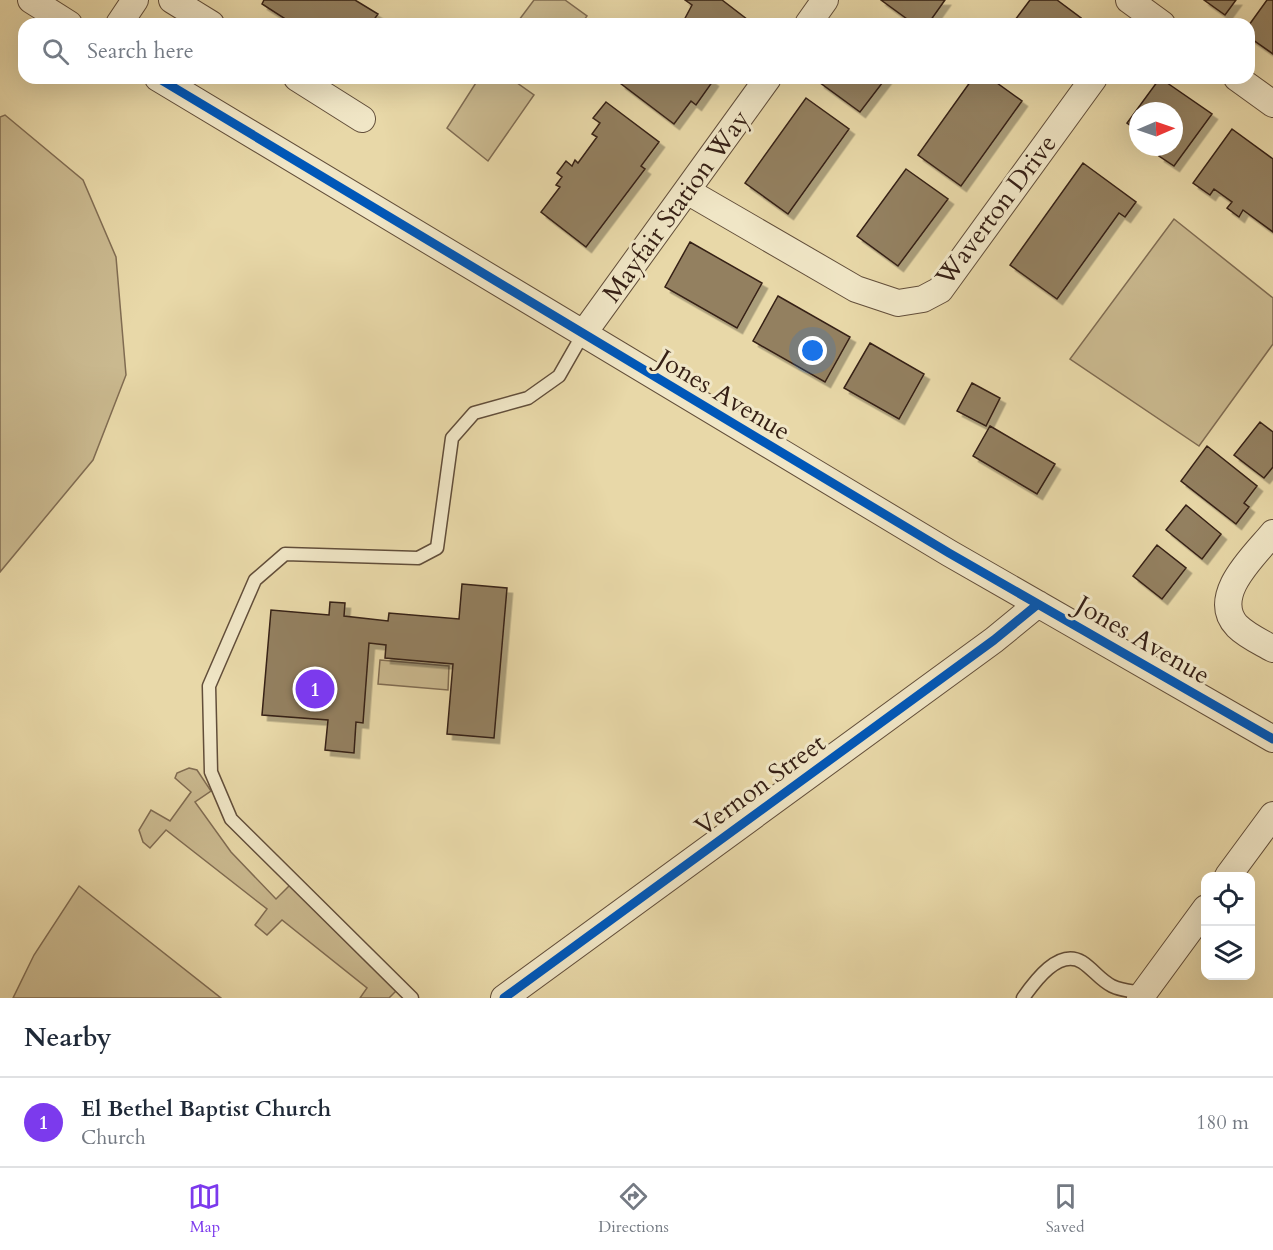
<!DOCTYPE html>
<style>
body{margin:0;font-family:Cardo,serif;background:#f6f6f7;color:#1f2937}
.controls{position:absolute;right:18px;bottom:18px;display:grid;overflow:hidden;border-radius:12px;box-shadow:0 6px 24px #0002}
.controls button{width:54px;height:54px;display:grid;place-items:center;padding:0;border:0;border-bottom:2px solid #e0e1e3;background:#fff;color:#1f2937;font:30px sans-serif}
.compass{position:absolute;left:1129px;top:102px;width:54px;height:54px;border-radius:50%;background:#fff;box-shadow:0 6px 24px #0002;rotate:88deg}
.you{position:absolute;left:813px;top:351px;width:21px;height:21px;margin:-15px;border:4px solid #fff;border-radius:50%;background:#1a73e8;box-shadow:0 0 0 9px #1a73e833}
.badge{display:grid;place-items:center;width:39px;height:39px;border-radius:50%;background:#7c3aed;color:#fff;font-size:20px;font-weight:700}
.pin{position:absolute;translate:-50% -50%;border:3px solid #fff;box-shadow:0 2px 6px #0006}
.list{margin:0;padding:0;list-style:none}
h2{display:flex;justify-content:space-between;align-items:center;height:78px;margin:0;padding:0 24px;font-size:26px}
h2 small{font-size:20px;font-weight:400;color:#747a83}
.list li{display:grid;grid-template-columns:39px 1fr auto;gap:18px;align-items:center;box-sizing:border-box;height:90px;padding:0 24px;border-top:2px solid #e0e1e3}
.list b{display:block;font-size:22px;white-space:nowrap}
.list p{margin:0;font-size:20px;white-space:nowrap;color:#747a83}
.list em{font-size:20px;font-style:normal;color:#747a83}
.icon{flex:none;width:33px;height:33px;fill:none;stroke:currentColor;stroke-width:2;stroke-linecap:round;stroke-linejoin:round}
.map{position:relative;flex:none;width:1273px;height:998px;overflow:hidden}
.search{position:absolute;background:#fff;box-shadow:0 6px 24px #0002;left:18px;right:18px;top:18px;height:66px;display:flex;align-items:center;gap:15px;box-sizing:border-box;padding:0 21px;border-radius:18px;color:#747a83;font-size:22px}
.sheet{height:168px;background:#fff}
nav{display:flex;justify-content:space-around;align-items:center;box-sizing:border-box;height:84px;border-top:2px solid #e0e1e3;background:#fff;font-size:16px;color:#747a83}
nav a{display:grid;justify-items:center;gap:3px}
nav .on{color:#7c3aed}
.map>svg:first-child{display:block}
.green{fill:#cab98f;stroke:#806c52;stroke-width:1.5}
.building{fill:#938061;stroke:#362015;stroke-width:1.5;filter:url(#shadow)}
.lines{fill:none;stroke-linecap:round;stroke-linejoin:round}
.lane-casing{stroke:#624e3a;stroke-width:15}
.street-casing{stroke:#624e3a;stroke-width:28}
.lane{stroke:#f0e6c6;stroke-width:12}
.street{stroke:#f0e6c6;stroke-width:26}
.cycleway-casing{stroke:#f0e6c6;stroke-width:13}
.cycleway{stroke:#0057b8;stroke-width:9}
.labels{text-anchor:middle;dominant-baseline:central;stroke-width:6;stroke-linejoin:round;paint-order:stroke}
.street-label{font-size:26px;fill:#362015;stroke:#f0e6c6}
</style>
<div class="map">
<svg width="1273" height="998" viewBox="0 0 1273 998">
<defs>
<filter id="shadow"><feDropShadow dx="5.5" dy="5.5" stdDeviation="0" flood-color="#0004"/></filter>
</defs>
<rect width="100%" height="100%" fill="#e8d8a8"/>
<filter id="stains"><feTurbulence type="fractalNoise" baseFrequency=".00333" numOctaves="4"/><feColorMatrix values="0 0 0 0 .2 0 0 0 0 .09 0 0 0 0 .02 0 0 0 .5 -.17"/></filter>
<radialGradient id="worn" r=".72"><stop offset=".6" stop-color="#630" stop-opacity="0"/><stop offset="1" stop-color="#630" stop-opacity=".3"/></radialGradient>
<path class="green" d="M534,0H565L587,16L581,24H516Z
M479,78H510L534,95L488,161L447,128Z
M5,115L83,180L116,257L126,375L93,460L0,572V117Z
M1174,219L1273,298V344L1199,446L1070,359Z
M380,660L449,666L448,690L378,684Z
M189,768L197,770L211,791L195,802L231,852L276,899L290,885L396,985V991L389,998H360L367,988L282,920L267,935L255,925L267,909L166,830L150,848L143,842L139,830L151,810L170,821L191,792L175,778L177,773Z
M79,886L221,998H13L34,955Z"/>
<path class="building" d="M264,0H355L378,14L371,24H293L262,4Z
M685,0H722L752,23L682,24L692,5Z
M881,0H945L928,24H914Z
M1030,0H1057L1081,18L1076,24H1012Z
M1204,0H1236L1225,15Z
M1267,0H1273V54L1249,37V25Z
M623,78H709L713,81L696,105L691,101L674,124L620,83Z
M822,78H886L860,112L819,82Z
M973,78H990L1022,101L961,186L918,155Z
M1160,78L1212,114L1174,166L1159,156L1164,150L1160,147H1174V111H1138V131L1127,123Z
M806,98L849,129L788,214L745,183Z
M606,102L659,142L641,166L645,169L586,247L541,212L560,187L556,185L562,177L557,173L566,161L572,166L575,160L578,163L597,137L592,134L600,123L593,118Z
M1232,129L1273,159V232L1243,210L1239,217L1227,208L1232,202L1214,189L1210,195L1193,183Z
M1083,163L1136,202L1125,217L1119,213L1057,299L1010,265Z
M906,169L948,199L898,266L857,236Z
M690,242L762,283L737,328L665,287Z
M778,296L850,337L825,382L753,341Z
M870,343L924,374L899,419L844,388Z
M972,383L1000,398L986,426L957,411Z
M1260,422L1273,432V467L1264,478L1234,455Z
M990,426L1055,464L1037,494L973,456Z
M1207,446L1257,486L1244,503L1249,507L1236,524L1181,481Z
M1186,505L1221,534L1202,559L1166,530Z
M1157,545L1186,568L1162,599L1133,576Z
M462,584L507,588L494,738L447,734L453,664L385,658L386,645L369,643L363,723L356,722L354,753L325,750L328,720L262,715L271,610L329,615L330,602L345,603L344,616L388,621L389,613L459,619Z"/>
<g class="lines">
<g class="lane-casing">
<path id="lane" d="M412,998L231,819L211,772L209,686L255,580L285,554L418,558L437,548L452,438L474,413L528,398L559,376L583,334
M1023,998C1035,981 1059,948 1082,962C1093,969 1100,980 1112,986C1122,991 1133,991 1144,993"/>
</g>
<g class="street-casing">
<path id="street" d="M31,0L69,24
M172,0L211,24
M1129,0L1162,24
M119,24L135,0
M808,24L825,0
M158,78L949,553L1273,739
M297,78L362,119
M1237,78L1273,104
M687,191L856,289L898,303L923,299L940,290L1094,78
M583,334L768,78
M1273,533C1255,555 1209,596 1237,626C1247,636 1261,642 1273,649
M1228,876L1273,815
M504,998L994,640L1038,604
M1140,998L1206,908"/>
</g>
<use href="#lane" class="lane"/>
<use href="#street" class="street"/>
<g class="cycleway-casing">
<path id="cycleway" d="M158,78L949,553L1273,739
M504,998L994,640L1038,604"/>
</g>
<use href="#cycleway" class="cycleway"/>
</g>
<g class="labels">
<g class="street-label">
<text transform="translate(676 206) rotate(-54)">Mayfair Station Way</text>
<text transform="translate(996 210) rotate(-53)">Waverton Drive</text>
<text transform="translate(724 395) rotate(31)">Jones Avenue</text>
<text transform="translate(1143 640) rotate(30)">Jones Avenue</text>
<text transform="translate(760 785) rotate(-36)">Vernon Street</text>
</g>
</g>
<rect width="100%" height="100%" filter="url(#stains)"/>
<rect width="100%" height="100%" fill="url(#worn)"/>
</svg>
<div class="controls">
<button><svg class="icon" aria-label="locate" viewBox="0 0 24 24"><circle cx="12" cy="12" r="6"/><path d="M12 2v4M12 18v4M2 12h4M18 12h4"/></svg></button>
<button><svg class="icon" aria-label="layers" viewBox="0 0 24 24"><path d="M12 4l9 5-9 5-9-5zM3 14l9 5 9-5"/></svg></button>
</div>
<svg class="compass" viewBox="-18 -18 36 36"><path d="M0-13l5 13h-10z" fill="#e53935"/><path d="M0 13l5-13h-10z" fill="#747a83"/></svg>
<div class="you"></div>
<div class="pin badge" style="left:315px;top:689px">1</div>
<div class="search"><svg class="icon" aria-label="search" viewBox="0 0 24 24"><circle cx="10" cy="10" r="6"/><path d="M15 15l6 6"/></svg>Search here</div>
</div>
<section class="sheet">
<h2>Nearby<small></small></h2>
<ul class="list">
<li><span class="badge">1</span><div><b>El Bethel Baptist Church</b><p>Church</p></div><em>180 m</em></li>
</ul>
</section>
<nav>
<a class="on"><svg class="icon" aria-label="map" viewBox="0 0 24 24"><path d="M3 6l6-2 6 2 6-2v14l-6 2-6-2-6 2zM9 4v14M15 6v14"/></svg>Map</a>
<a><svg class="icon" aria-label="directions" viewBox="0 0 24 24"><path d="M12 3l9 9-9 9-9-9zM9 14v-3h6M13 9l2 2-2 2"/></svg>Directions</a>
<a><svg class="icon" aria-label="saved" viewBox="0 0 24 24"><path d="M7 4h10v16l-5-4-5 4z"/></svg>Saved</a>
</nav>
